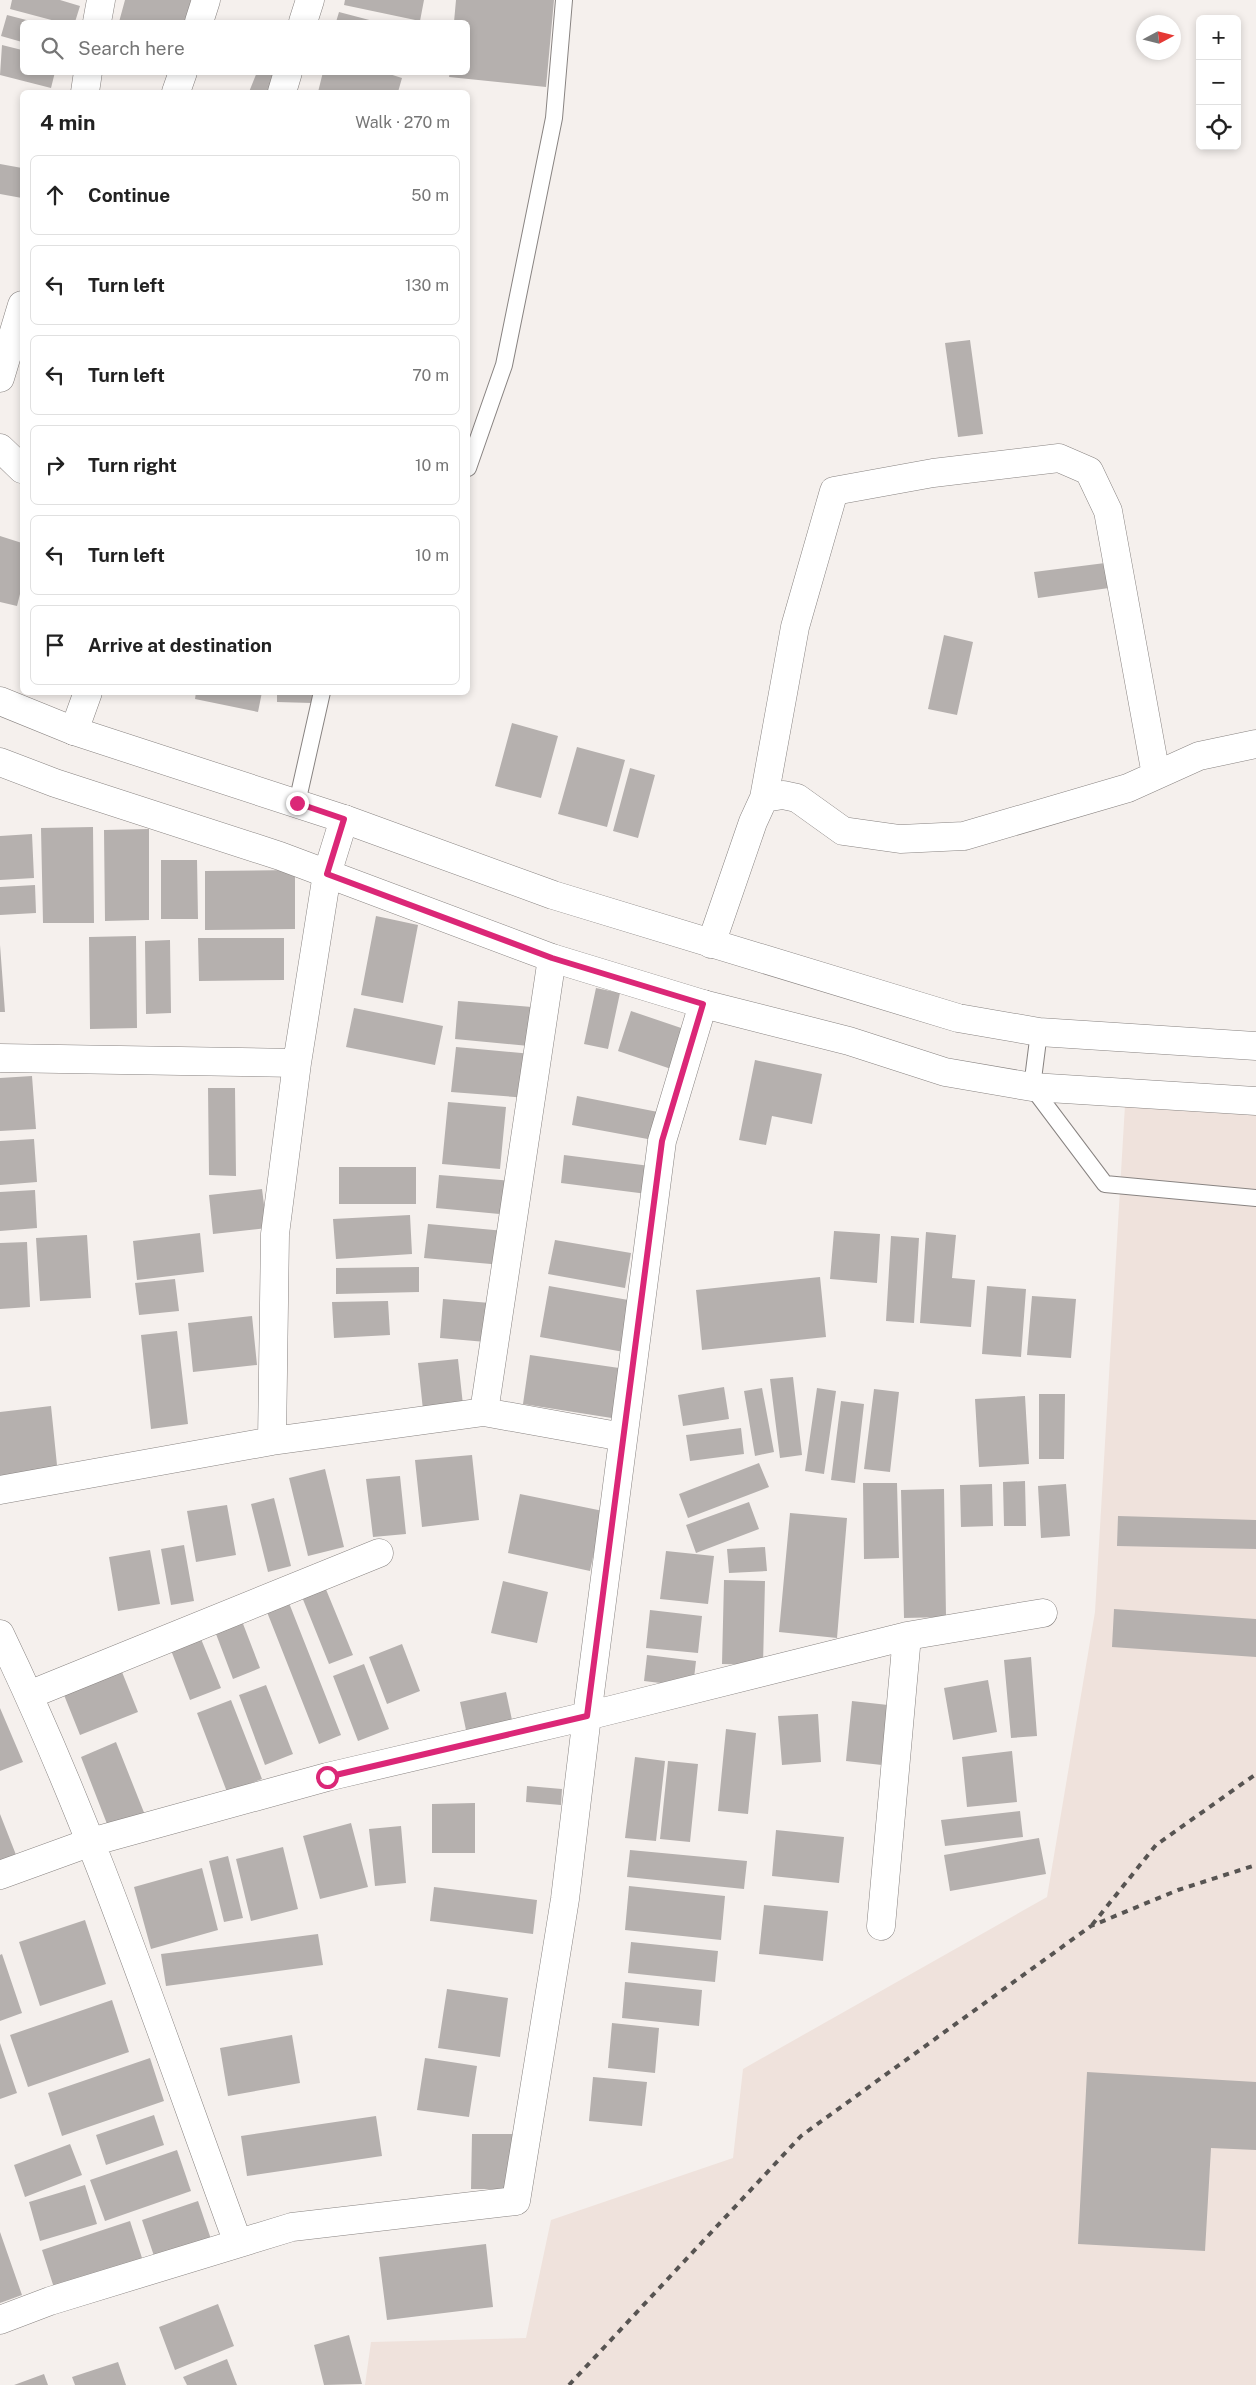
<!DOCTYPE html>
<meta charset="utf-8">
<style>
body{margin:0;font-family:"Public Sans",sans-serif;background:#f2f2f2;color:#222}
.controls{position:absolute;right:15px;top:15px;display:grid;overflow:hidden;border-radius:8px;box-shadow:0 2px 8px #0003}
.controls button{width:45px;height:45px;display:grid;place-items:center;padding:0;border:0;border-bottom:1px solid #e0e0e0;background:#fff;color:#222;font:25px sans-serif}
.compass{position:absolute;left:1136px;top:15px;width:45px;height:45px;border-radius:50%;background:#fff;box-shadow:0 2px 8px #0003;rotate:83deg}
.stop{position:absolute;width:15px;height:15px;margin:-11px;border:4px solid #db2777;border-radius:50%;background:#fff}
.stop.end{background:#db2777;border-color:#fff;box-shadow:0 1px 5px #0008}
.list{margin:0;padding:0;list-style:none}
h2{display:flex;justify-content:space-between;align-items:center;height:65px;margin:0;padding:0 20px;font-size:21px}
h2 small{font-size:16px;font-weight:400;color:#767676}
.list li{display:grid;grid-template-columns:32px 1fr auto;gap:15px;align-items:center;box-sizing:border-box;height:80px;margin:0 10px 10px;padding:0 10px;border:1px solid #e0e0e0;border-radius:8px}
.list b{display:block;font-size:19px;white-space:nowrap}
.list em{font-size:16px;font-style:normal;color:#767676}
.icon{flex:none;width:28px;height:28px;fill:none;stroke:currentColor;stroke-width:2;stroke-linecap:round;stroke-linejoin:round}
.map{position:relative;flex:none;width:1256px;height:2385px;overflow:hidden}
.search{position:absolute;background:#fff;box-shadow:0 2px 8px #0003;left:20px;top:20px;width:450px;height:55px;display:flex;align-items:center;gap:12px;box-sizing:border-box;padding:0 18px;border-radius:8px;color:#767676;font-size:19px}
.panel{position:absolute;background:#fff;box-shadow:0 2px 8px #0003;left:20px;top:90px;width:450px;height:605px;border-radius:8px}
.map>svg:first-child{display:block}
.built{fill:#efe2dc}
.building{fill:#b5b0ae}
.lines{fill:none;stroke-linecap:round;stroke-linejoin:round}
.lane-casing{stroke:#888381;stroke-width:18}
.street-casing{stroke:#888381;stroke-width:29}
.secondary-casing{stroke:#888381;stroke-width:29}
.lane{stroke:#fff;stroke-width:16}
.street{stroke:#fff;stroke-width:28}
.secondary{stroke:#fff;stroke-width:28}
.rail{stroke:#575452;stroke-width:4;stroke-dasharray:6 6;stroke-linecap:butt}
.route{stroke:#db2777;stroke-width:6}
</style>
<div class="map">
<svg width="1256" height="2385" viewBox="0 0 1256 2385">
<rect width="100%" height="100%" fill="#f5f0ed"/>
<path class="built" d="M1126,1088L1256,1097V2385H365L371,2342L526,2338L551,2220L733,2158L743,2069L1047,1897L1095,1612Z"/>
<path class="building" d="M12,0H60L80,6L75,22H59L10,9Z
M125,0H199L193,22H119Z
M345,0H424L420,21L344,5Z
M456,0H554L546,87L449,77L450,72H468V22H454Z
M339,12L377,22H336Z
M7,15L34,22H22V42L1,36Z
M2,45L22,50V72H55L51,88L0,75Z
M257,72H285L277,92H249Z
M323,72H383L402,78L398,92H318Z
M0,164L22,168V198L0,194Z
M970,340L983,434L958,437L945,343Z
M0,536L22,543V586L17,606L0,602Z
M1113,562L1116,587L1038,598L1034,572Z
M944,635L973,642L957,715L928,709Z
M196,692H262L258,712L195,699Z
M277,692H312V703L277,702Z
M512,723L558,736L541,798L495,786Z
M577,747L625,760L607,827L558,814Z
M630,768L655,775L638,838L613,831Z
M93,827L94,923H43L41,828Z
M149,829V920L105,921L104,830Z
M32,834L34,878L0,880V836Z
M161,860H197L198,919H161Z
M295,870V929L205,930V871Z
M35,885L36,913L0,915V887Z
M376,916L418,925L403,1003L361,995Z
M136,936L137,1028L90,1029L89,937Z
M198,938H284V980L199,981Z
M170,940L171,1013L146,1014L145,941Z
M0,945L5,1012H0Z
M596,988L620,993L608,1049L584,1044Z
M458,1001L532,1007L529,1046L455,1039Z
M354,1008L443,1026L435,1065L346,1047Z
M631,1011L690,1031L677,1071L618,1051Z
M456,1047L532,1054L528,1098L451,1092Z
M755,1060L822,1074L812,1124L772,1116L766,1145L739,1140Z
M32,1076L36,1129L0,1131V1078Z
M208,1088H235L236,1176L209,1175Z
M577,1096L658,1112L653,1140L572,1125Z
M448,1102L506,1107L500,1169L442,1164Z
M34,1139L37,1182L0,1185V1141Z
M564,1155L650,1166L647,1194L561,1183Z
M339,1167H416V1204H339Z
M439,1175L513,1181L511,1215L436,1208Z
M262,1189L267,1228L213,1234L209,1195Z
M35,1190L37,1228L0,1231V1192Z
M410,1215L412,1254L336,1259L333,1219Z
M428,1224L505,1231L502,1265L424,1258Z
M834,1231L880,1234L877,1283L830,1279Z
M926,1232L956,1235L952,1278L975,1280L971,1327L920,1323Z
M200,1233L204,1272L137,1280L133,1241Z
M87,1235L91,1298L40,1301L36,1238Z
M891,1236L919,1238L914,1323L886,1321Z
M555,1240L631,1253L625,1288L548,1274Z
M27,1242L30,1307L0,1309V1243Z
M419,1267V1292L336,1294V1268Z
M820,1277L826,1337L702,1350L696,1290Z
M175,1279L179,1311L139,1315L135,1283Z
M549,1286L634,1301L624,1352L540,1337Z
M987,1286L1026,1289L1021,1357L982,1354Z
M1032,1296L1076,1299L1071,1358L1027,1355Z
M443,1299L490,1303L486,1342L440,1338Z
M388,1301L390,1335L334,1338L332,1302Z
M252,1316L257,1365L193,1372L188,1323Z
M177,1331L188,1424L151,1429L141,1335Z
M530,1355L626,1369L618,1419L523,1404Z
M458,1359L463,1405L423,1410L418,1363Z
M793,1377L802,1455L780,1458L770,1379Z
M724,1387L729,1419L683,1426L678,1395Z
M762,1388L774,1452L755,1456L744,1391Z
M817,1388L836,1391L824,1474L805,1471Z
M874,1389L899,1392L890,1472L864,1469Z
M1039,1394H1065L1064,1459H1039Z
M1025,1396L1029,1464L979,1467L975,1399Z
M841,1401L864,1404L855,1483L831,1480Z
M51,1406L58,1475L0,1481V1412Z
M741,1428L744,1454L690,1461L686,1435Z
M472,1455L479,1520L422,1527L415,1460Z
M759,1463L769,1487L688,1518L679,1494Z
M325,1469L344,1547L308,1556L289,1478Z
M400,1476L406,1534L373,1537L366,1479Z
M1025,1481L1026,1526H1004L1003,1482Z
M863,1483H897L899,1558L864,1559Z
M992,1484L993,1526L961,1527L960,1485Z
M1066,1484L1070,1536L1041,1538L1038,1486Z
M944,1489L946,1617L904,1618L901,1490Z
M520,1494L603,1511L590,1571L508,1553Z
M274,1498L291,1566L268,1572L251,1504Z
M749,1502L759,1529L696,1553L686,1525Z
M227,1505L236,1555L196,1562L187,1511Z
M790,1513L847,1518L837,1638L779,1632Z
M1118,1516L1256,1520V1549L1117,1546Z
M184,1545L194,1601L171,1605L161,1549Z
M765,1547L767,1571L729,1573L727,1549Z
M150,1550L160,1604L118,1611L109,1557Z
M666,1551L714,1556L708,1604L660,1599Z
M724,1580L765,1581L763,1665L722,1664Z
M503,1581L548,1592L537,1643L491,1633Z
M325,1587L353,1655L329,1664L302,1597Z
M289,1603L341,1735L319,1744L267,1612Z
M1114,1609L1256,1619V1657L1112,1647Z
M650,1610L702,1616L698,1653L646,1648Z
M240,1616L260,1668L233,1679L213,1626Z
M199,1634L221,1688L190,1700L169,1645Z
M402,1644L420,1691L387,1704L369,1657Z
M647,1655L696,1661L693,1687L644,1681Z
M1031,1657L1037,1736L1011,1738L1004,1660Z
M364,1664L389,1729L358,1741L333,1676Z
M120,1667L138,1712L80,1735L62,1690Z
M988,1680L997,1732L953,1740L944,1688Z
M266,1685L293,1754L265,1765L239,1695Z
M506,1692L512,1720L466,1730L460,1702Z
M231,1700L262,1779L227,1792L197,1713Z
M852,1701L888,1705L882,1765L846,1761Z
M0,1708L23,1762L0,1771Z
M818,1714L821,1762L782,1765L778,1716Z
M726,1729L756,1733L748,1814L718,1811Z
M116,1742L145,1815L109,1829L81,1757Z
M1012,1751L1017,1802L967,1807L962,1757Z
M635,1757L665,1761L656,1841L625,1838Z
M668,1761L698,1764L690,1842L660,1839Z
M527,1786L562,1789L561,1805L526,1802Z
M475,1803V1853H432V1804Z
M1020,1811L1023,1837L945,1846L941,1820Z
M0,1814L20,1865L0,1872Z
M351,1823L368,1887L320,1899L303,1836Z
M401,1826L406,1883L375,1886L369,1829Z
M776,1830L844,1837L839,1883L772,1876Z
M1039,1838L1046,1874L950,1891L944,1855Z
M283,1847L298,1909L251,1921L236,1859Z
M630,1850L747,1861L744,1889L627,1877Z
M228,1856L243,1918L224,1922L209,1861Z
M202,1868L218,1930L151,1949L134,1887Z
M629,1886L725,1896L721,1940L625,1930Z
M434,1887L537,1900L533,1934L430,1921Z
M764,1905L828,1911L823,1961L759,1954Z
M85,1920L106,1984L40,2006L19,1942Z
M318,1934L323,1965L166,1986L161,1954Z
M631,1942L718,1951L715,1982L628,1973Z
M2,1954L22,2013L0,2021V1955Z
M625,1982L702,1990L699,2026L622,2018Z
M447,1989L508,1998L500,2057L438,2048Z
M112,2000L129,2052L28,2087L10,2035Z
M612,2023L659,2028L655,2073L608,2068Z
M292,2035L300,2083L228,2096L220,2048Z
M0,2043L17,2093L0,2099Z
M150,2058L164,2101L62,2136L48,2093Z
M425,2058L477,2066L469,2117L417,2110Z
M1087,2072L1256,2082V2150L1211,2148L1205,2251L1078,2244Z
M593,2077L647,2082L642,2126L589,2121Z
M154,2115L164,2145L106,2165L96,2135Z
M376,2116L382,2156L247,2176L241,2136Z
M472,2134H514L513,2189H471Z
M70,2144L82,2175L25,2197L14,2165Z
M177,2150L191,2191L105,2221L90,2180Z
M85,2185L97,2224L40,2241L29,2202Z
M198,2201L212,2242L156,2262L142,2220Z
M130,2221L143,2261L55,2291L42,2250Z
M0,2232L22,2295L0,2303Z
M486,2244L493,2307L387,2320L379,2257Z
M218,2304L234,2346L175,2370L159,2327Z
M349,2335L362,2384L324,2385L314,2345Z
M227,2359L237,2385H187L183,2377Z
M118,2362L126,2385H75L72,2377Z
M44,2374L48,2385H14Z"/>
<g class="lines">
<g class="lane-casing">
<path id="lane" d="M468,468L504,365L554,118L564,0
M297,803L322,692
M1039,1032L1032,1087L1105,1184L1256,1198"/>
</g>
<g class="street-casing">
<path id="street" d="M97,22L101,0
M199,22L206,0
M303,22L310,0
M85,92L88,72
M176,92L183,72
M282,92L288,72
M0,378L22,305
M0,448L22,469
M74,731L88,692
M764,798L795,627L834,491L933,473L1059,458L1089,471L1108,511L1156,775
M711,944L753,822L764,798L783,795L797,798L843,831L900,839L964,836L1128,788L1199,756L1256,744
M0,1058L297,1063
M484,1412L552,958
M272,1441L484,1412L623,1437
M0,1490L272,1441L275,1234L297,1063L327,874L344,819
M0,1634C95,1831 163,2039 238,2243
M29,1695L379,1553
M0,1875L91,1842L327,1777L587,1716L907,1636L1043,1613
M881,1926L907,1636
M0,2320L50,2301L292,2227L516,2201L565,1899L587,1716L662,1141L703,1004"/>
</g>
<g class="secondary-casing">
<path id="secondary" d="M0,701L74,731L344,819L553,895L958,1018L1039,1032L1256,1046
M0,762L55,783L280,856L552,958L703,1004L849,1041L945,1072L1032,1087L1256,1101"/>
</g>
<use href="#lane" class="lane"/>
<use href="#street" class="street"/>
<use href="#secondary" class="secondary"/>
<path class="rail" d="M1092,1925L1156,1845L1256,1774
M569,2385L801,2136L1091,1926L1178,1890L1256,1865"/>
</g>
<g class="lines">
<path class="route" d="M297,803L344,819L327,874L552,958L703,1004L662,1141L587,1716L327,1777"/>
</g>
</svg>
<div class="controls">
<button>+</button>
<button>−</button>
<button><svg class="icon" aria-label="locate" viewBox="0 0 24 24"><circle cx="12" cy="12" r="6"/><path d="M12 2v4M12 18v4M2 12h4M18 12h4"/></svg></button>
</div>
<svg class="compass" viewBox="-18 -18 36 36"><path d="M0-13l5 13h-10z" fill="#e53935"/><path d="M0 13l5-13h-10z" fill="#767676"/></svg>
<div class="stop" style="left:327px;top:1777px"></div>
<div class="stop end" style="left:297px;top:803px"></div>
<div class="search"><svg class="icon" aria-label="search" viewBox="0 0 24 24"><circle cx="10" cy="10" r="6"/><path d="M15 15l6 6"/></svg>Search here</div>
<section class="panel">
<h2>4 min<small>Walk · 270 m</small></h2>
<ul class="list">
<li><svg class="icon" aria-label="ahead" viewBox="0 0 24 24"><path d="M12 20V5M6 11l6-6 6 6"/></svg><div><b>Continue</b></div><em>50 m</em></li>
<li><svg class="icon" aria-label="left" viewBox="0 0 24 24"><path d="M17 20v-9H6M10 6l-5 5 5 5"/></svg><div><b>Turn left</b></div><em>130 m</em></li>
<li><svg class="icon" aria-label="left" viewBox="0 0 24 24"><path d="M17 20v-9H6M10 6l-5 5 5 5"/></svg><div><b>Turn left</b></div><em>70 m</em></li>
<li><svg class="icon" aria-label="right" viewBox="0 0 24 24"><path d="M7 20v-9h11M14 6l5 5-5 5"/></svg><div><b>Turn right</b></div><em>10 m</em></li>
<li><svg class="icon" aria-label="left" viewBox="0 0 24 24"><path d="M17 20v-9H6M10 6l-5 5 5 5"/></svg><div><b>Turn left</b></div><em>10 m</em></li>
<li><svg class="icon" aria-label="arrive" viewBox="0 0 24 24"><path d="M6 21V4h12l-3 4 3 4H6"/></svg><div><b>Arrive at destination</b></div></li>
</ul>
</section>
</div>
